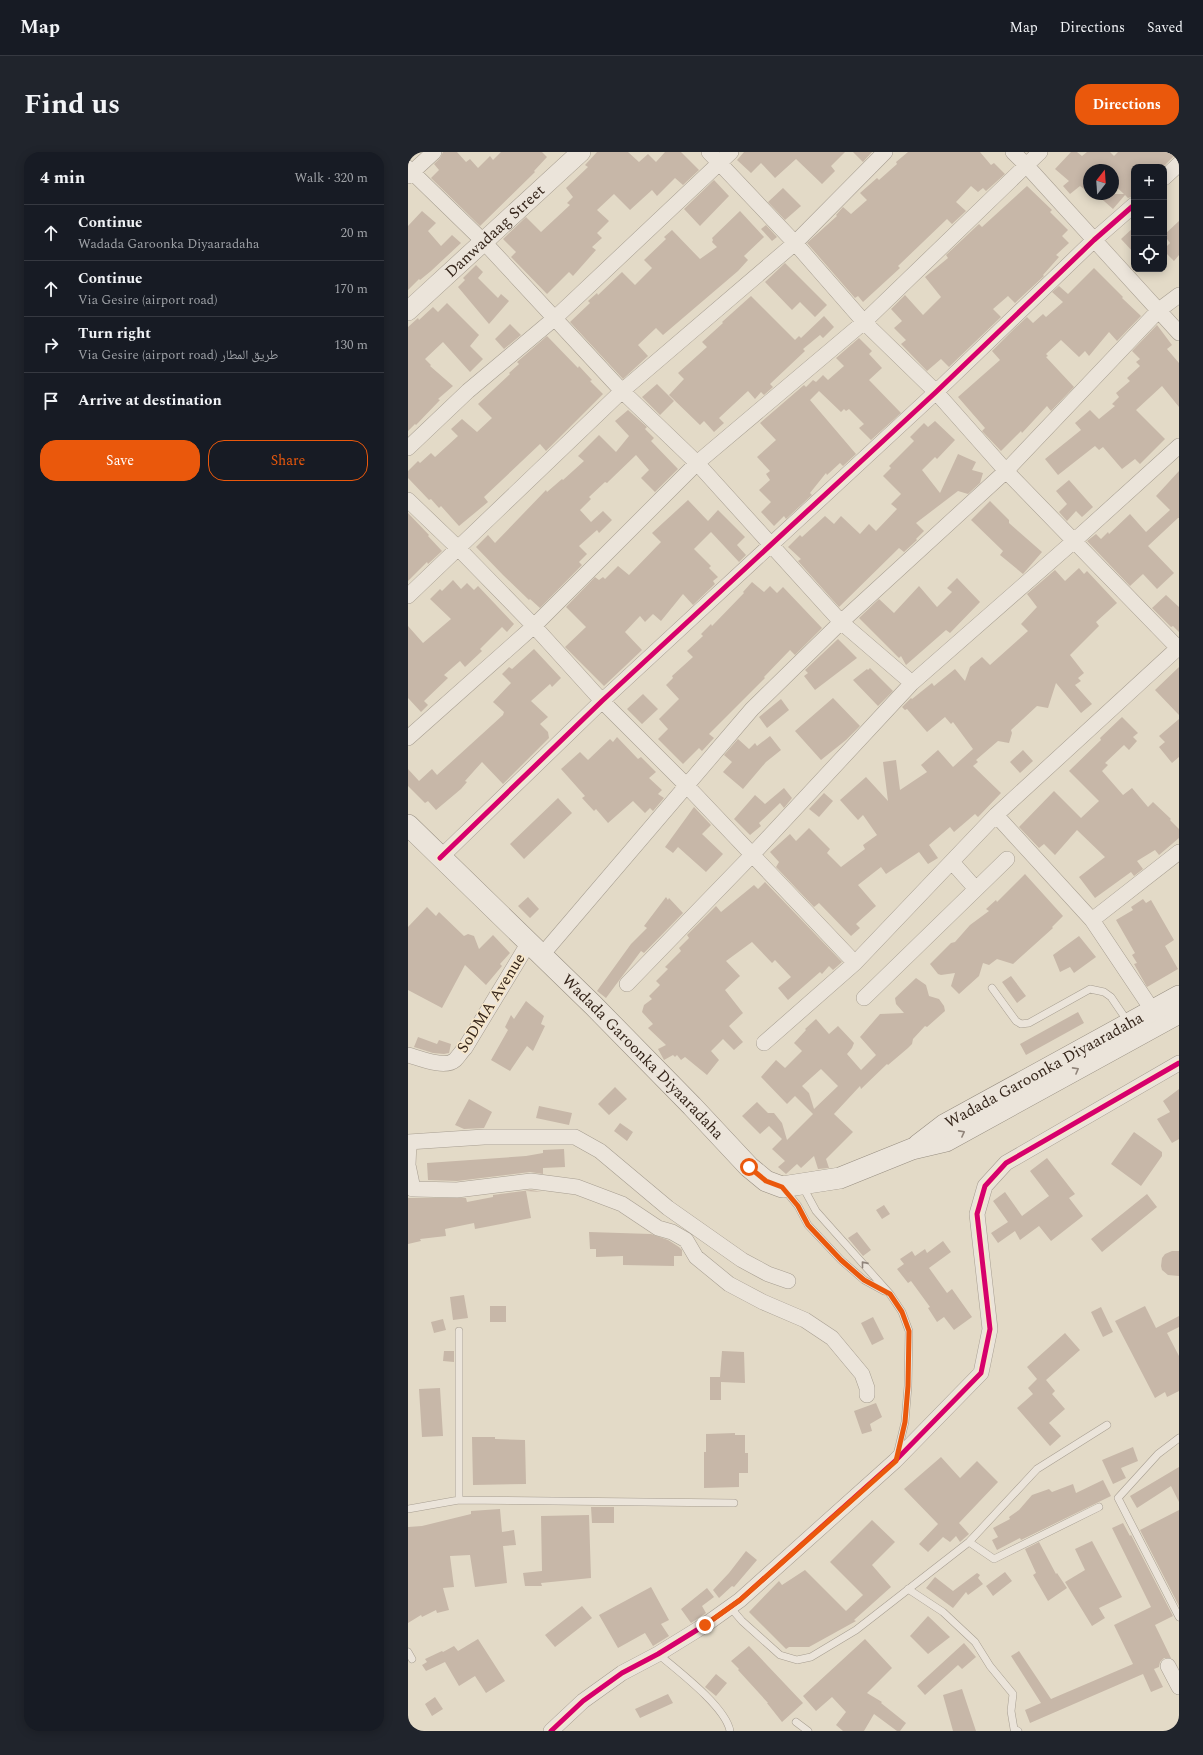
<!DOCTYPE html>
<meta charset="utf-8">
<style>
body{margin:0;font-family:Spectral,"Noto Naskh Arabic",serif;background:#20242c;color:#f1f3f6}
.controls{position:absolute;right:12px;top:12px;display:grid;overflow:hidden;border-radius:8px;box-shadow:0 2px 10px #0003}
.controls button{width:36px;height:36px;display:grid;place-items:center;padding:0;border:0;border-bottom:1px solid #363941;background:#171b24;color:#f1f3f6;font:20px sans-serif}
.compass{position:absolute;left:675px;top:12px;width:36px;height:36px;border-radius:50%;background:#171b24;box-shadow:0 2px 10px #0003;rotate:17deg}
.stop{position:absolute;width:12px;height:12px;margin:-9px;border:3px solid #ea580c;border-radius:50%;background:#fff}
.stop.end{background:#ea580c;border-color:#fff;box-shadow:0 1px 4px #0008}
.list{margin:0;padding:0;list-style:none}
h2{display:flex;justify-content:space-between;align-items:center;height:52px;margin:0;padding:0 16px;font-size:17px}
h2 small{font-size:13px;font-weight:400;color:#9ea1a6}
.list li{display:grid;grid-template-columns:26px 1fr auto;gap:12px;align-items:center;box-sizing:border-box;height:56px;padding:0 16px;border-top:1px solid #363941}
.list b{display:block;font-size:15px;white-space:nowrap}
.list p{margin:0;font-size:13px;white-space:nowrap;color:#9ea1a6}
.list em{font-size:13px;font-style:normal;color:#9ea1a6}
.actions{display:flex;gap:8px;padding:12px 16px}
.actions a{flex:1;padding:9px 0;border:1px solid #ea580c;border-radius:16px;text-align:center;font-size:14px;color:#ea580c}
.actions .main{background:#ea580c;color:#fff}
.icon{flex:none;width:22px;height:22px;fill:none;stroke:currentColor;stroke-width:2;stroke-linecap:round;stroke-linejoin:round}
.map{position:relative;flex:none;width:771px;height:1579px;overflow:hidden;border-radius:16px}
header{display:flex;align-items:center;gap:24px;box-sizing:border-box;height:56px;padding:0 20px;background:#171b24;border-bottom:1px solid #363941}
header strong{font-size:19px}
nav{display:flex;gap:22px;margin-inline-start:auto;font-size:14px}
.intro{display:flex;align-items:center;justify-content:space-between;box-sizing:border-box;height:96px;padding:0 24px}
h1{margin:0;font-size:28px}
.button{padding:10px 18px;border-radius:16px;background:#ea580c;color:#fff;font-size:14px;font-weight:700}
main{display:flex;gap:24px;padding:0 24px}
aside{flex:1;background:#171b24;border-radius:16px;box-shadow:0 2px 10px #0003}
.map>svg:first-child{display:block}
.building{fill:#c7b7a8;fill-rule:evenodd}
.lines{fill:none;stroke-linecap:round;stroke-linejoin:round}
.service-casing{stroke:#a79e91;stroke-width:8}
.minor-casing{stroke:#a79e91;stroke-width:16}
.tertiary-casing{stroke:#a79e91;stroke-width:20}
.secondary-casing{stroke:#978e81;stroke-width:22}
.service{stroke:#ebe4da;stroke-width:7}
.minor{stroke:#ebe4da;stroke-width:15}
.tertiary{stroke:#ebe4da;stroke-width:19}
.secondary{stroke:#ebe4da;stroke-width:21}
.cycleway-casing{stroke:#f7e7ca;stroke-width:8}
.cycleway{stroke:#d6006c;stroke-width:5}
.oneway{stroke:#90847a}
.route{stroke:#ea580c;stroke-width:5}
.labels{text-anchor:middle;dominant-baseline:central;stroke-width:3;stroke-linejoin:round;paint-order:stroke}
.street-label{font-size:16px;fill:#35251a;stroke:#f7e7ca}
</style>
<header>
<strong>Map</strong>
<nav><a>Map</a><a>Directions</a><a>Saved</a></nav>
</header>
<div class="intro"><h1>Find us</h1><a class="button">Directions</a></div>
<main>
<aside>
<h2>4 min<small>Walk · 320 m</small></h2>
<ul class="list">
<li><svg class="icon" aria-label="ahead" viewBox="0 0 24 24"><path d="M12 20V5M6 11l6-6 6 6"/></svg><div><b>Continue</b><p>Wadada Garoonka Diyaaradaha</p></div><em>20 m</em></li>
<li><svg class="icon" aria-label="ahead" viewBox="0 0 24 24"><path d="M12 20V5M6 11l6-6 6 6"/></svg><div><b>Continue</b><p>Via Gesire (airport road)</p></div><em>170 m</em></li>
<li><svg class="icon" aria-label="right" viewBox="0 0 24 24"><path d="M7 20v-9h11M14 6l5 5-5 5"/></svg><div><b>Turn right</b><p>Via Gesire (airport road) طريق المطار</p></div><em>130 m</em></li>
<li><svg class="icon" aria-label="arrive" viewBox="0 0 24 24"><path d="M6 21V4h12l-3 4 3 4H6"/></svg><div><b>Arrive at destination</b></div></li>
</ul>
<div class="actions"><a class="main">Save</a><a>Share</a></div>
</aside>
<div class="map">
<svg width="771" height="1579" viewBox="0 0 771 1579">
<rect width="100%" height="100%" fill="#e3dac7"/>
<path class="building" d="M35,0H49L58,10L62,7L70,16L82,4L85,8L93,0H134L139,5L126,19L127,20L72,74L23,26L31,18L26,12L32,6Z
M189,0H220L231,10L240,2L248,10L257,0H273L291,18L275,33L267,26L249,44L244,38L222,58L206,42L189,58L201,69L189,81L194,86L184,95L188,98L165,124L161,120L139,142L103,105L108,100L95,87L118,65L133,80L162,53L159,51L165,45L158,36L180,15L177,13Z
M336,0H437L423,14L427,19L414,32L388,7L367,26L353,11L343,21L329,8Z
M445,0H464L455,10Z
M500,0H572L583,13L586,11L597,22L578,39L575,36L570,40L563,34L548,50L558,59L544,72L539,67L490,114L492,116L455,150L450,144L447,146L399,91L429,64L428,63L435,55L443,62L459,48L452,41L469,26L471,28L489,12L488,10Z
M663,0H669L674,4L679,0H702L706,4L710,0H771V3L765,5L755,15H726V44L720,46L717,43L705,57L688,42H716L705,32V18H681V41L672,34L662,42L655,34L661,29L647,17Z
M306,28L321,44L292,74L276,57Z
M619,34L644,58L642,60L660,78L654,84L661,91L648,103L651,105L635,123L636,124L607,151L600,144L585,157L593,165L541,215L533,207L519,219L493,192L498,188L486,176L494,169L483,157L497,143L515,163L533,145L517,125L540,106L538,103L571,72L574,75Z
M375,36L393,54L377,68L360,50Z
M14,59L28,71L20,79L33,94L44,83L53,91L23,119L12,128L11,127L0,138V74Z
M332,59L356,85L336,104L340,108L330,119L255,183L248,176L230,193L240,204L215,227L162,170L182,151L180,149L189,141L190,143L214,120L227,133L244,116L236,108L258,87L256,85L264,78L292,107L309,95L304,90L305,88L304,86Z
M771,69V103L766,109L756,99V97L762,91L756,83Z
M358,73L369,85L364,89L353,77Z
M726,75V101L713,87Z
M377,111L419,153L407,165L392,150L384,158L357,130Z
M68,113L75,120L70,126L90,146L93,142L101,149L81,172L50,135L57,128L55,126Z
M686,116L715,145L714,146L733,164L709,189L701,180L681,204L677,199L671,205L653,188L638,202L640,204L638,205L666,235L643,259L639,254L614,281L613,279L593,299L574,279L577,276L550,245L592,208L584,199L606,177L619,165L625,171L635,162L638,165L655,150L644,140L651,134L660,142Z
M343,144L387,188L391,184L393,186L416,164L426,175L415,186L412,183L395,197L397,199L362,232L365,235L356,243L353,240L347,247L340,239L311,266L316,271L306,280L296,269L292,273L261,243L276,227L270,221L299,195L294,190L315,171L314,170Z
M39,151L71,183L62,194L75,207L62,220L35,190L17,207L23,213L22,214L45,234L30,247L32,248L8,273L7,272L0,279V175L10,166L11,168L25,155L30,160Z
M102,172L113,183L96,197L87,187Z
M749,173L764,193L759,197L771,211V255L754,234L728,258L757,287L732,312L727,307L714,317L695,295L691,298L687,294L650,323L637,307L673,278L667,271L682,258L691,267L707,254L704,252L711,245L708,241L722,229L719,226L732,214L728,210L732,207L724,199Z
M139,184L170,216L171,214L184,228L182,229L195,242L138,299L132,292L76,345L80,350L51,374L33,354L31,356L23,347L21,348L0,326V319L10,309L12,311L23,301L27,305L50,284L43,277L54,267L69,280L84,266L70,252L102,222L101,221L111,212L109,210Z
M451,186L464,199L461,202L474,216L461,228L493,261L463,288L451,276L456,272L441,257L438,259L436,257L433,260L411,239L402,248L448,302L435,314L432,311L419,323L418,321L402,341L404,343L378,367L376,364L366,374L353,360L363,350L351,338L362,328L358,322L362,319L349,305L368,288L352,271L396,233L398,235L405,228L408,230L415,223L420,228L436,214L428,206Z
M249,232L266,249L252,263L234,245Z
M220,258L239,275L237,277L246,286L243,289L270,317L247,340L233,326L241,318L228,303L202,328L199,331L197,330L181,345L183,347L172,358L183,370L195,359L204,368L191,381L189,378L171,394L179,402L171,410L174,413L132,456L122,447L121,448L95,423L68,395L80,383L87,391L138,338L139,340L154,327L155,328L176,309L170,304L191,283L208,300L221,284L207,269Z
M527,269L547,288L529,307L527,305L514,318L532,341L550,302L568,310L564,318L575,321L572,331L560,342L550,339L508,371L516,379L508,387L509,388L496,400L491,396L431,455L390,409L393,407L380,395L392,383L394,385L417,364L426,372L433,364L452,382L461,372L468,379L489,357L483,352L493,342L475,324L483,316L481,314L506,289L502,285L516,271L520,275Z
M771,319V366H770L740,394L766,421L749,437L735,422L722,434L679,389L688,382L693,387L700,380L701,382L722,362L738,380L762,358L748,344Z
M661,328L685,355L674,365L668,359L659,369L651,360L659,352L648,339Z
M280,348L300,369L310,358L337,385L329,393L338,403L331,410L303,380L286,397L303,414L301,416L310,425L305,429L307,432L285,453L275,442L253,469L245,462L237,470L232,464L217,480L234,498L196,534L157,495L178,475L158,455L187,425L191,428L195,425L197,427L210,414L221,423L253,390L244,381Z
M582,349L601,368V371L634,400L615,422L592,403L595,399L563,368Z
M0,361L21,383L20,384L34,399L20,412L19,410L0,429Z
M671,416L676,422L679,419L709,451L688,470L691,474L662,503L676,521L670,526L673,529L667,533L684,552L673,561L648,531L640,556L629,554L603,578L604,581L601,591L590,589L568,608L570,610L565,614L593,641L570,665L567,662L546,680L542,675L521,693L530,706L520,712L511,700L478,722L473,715L450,733L468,754L448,772L452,776L443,784L411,751L406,755L368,715L371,710L362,700L382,682L388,689L401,676L422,697L419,701L433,715L457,697L455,693L469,683L455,663L450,668L432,648L458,625L480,649L475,610L488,608L492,638L519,620L513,613L530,598L545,615L565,597L545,570L543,572L537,565L519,580L499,557L497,558L494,555L503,546L504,547L524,531L526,534L547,517L557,529L562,515L574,505L582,513L620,479L613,472L629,455L619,442L647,418L657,429Z
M549,426L572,450L542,481L538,478L498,513L493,504L491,506L451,466L471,447L486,461L511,434L529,455L544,440L539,436Z
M45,428L53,437L59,431L66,438L70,434L106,472L99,480L94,475L72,497L74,499L57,515L52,509L36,523L40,526L16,549L20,553L13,560L0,546V474L15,491L43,467L22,447L32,437L34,439Z
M344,430L356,440L362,434L369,441L375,435L414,476L387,503L382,498L356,525L357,526L301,582L306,586L294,599L291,596L275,612L250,587L260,577L251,567L271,547L258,533L265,526L264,524L285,505L279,499L295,484L293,482L303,472L304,474L336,441L335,440Z
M758,443L771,455V480L765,474L763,475L744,456Z
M430,487L449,506L407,538L396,524L400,521L397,518Z
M126,497L153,526L144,535L142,532L123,549L140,565L132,572L140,580L141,586L95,632L74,610L57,629L59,630L53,637L28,658L20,649L17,651L0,634V617L11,629L24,617L29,623L95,563L96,560L85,550L103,531L94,522L101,515L104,517Z
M771,515V563L747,538Z
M462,516L485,539L470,554L445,528L459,517L460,518Z
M235,542L250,557L234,572L219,557Z
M425,546L452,574L438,588L413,608L387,579Z
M373,547L381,558L359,576L351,565Z
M714,565L730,581L725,585L729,589L721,598L716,593L697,611L700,613L694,619L715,643L724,636L740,655L745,650L763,667L762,668L771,677V686L751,703L747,698L729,709L735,717L726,724L723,720L687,746L671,725L697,705L669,678L647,703L636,692L631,696L611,675L646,639L673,666L691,649L661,619L693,588L692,586Z
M771,567V605L764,611L751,595L757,590L751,584Z
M362,584L373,598L358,610L335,637L315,620L324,610L316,603L330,587L341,597L347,591L349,594Z
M209,585L230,607L233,605L248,620L241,626L254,638L250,642L256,646L245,659L242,656L237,661L225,649L200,671L188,657L186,659L174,646L177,644L153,617L172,600L180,608L202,587L205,590Z
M615,598L625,609L612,621L602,610Z
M376,636L384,646L376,656L372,651L351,671L353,674L342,683L326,667L347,643L357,652Z
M416,641L425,649L411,665L401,657Z
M150,646L164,661L116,707L102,692Z
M286,655L303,673L294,682L315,702L298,720L270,695L265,701L257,695Z
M617,722L655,764L644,775L645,776L605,812L589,807L581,813L575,811L571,824L551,842L543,834L547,821L533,823L530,822L522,812L543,791L547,790L562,773L581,759L578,757L588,748L589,750Z
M357,730L434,810L425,818L421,814L414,822L412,820L380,848L370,836L383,825L367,808L364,811L344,790L318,809L332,824L317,838L335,861L321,874L335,890L326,898L315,887L303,899L311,908L299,923L277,905L273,908L269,903L267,905L265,903L256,908L250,897L258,893L240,876L245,872L234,860L236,853L244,847L241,844L252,833L248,829L260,817L257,815L273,799L271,796L281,786L279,783L308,754L313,760L346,733L350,737Z
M120,745L131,757L122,766L110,754Z
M258,745L260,748L261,746L275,761L236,801L233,799L198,846L189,839L223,792L239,776L236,774Z
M735,747L738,751L743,748L766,788L757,794L770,817L739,835L726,812L729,811L724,803L727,801L708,768L725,758L723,755Z
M19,755L28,764L31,760L56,784L60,782L66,784L71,797L85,783L102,801L92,812L94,814L78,833L57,813L34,856L0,838V775Z
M671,784L688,805L666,821L662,815L652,820L645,803Z
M603,824L618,844L609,851L594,830Z
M508,826L518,833L521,844L531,847L536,854L537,859L519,875L517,874L505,887L504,892L500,896L480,913L479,912L453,937L452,934L426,962L445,980L418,1007L421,1016L410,1017L406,1004L393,1016L389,1012L378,1022L370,1015L377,1009L364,997L374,987L361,974L352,982L334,964L349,950L360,961H366L374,971L379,988L405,962L387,944L379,952L353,925L368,908L377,916L394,899L386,891L398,878L397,877L408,867L421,882L430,874L446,891L444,896L439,902L453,918L468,903L452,885L472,862L496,861L488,852L487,846ZM413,917L430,934L406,957L401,941L394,934Z
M118,849L136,864L133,872L137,874L125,899L119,894L102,919L83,908L100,878L97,875L103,863L106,867Z
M670,860L676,871L618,903L612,892Z
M10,885L29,892L31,888L43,892L41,901L36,902L25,901L6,895Z
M207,935L219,947L201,963L190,952Z
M771,937V987L764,991L749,967L762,960L755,949Z
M61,947L84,960L76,976L56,977L47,973Z
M131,954L164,961L161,973L128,966Z
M212,971L225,980L219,989L206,979Z
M726,980L754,1000V1004L733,1034L703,1012Z
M156,997L157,1015L135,1016V1022L122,1020L49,1029L20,1028L19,1011L118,1004L135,1001V998Z
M639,1006L667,1042L661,1046L675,1064L643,1089L631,1074L612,1088L607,1079L590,1091L583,1081L600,1070L585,1049L597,1040L614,1064L641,1044L622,1019Z
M123,1038L134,1040L118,1039L123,1066L67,1077L66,1071L37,1077L38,1084L12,1087L13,1089L0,1092V1046H58L59,1050L85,1045V1043Z
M739,1042L749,1055L694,1100L683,1087Z
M476,1053L482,1062L474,1067L468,1058Z
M181,1080L243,1082L260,1088L271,1095L274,1098V1104H266V1114L215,1113V1104L188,1105V1097H182Z
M449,1080L463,1098L455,1104L440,1086Z
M535,1089L543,1100L521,1116L539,1141L544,1137L564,1165L546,1178L536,1165L529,1170L520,1156L522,1155L503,1129L500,1131L489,1117L496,1112L492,1107L504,1099L507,1104L517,1097L519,1101Z
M764,1099H771V1124L760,1123L754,1118L753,1114L754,1106L757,1102Z
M56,1143L60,1166L45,1168L42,1145Z
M82,1154H98V1170H82Z
M737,1154L748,1176L771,1164V1175L759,1181L771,1204V1239L759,1245L757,1240L747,1246L707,1169Z
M693,1155L705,1180L695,1185L683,1160Z
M465,1165L476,1187L464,1193L453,1171Z
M35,1167L38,1178L26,1181L23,1170Z
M657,1181L672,1198L638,1228L647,1239L644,1242L657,1257L641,1271L653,1284L642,1294L609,1256L625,1242L620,1236L629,1227L619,1215Z
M36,1199H46V1210L35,1209Z
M314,1199L336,1200L337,1231L313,1230V1248H302V1225H312Z
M32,1236L35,1284L14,1285L11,1237Z
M468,1251L474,1265L462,1272L464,1279L454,1282L446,1259Z
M327,1281V1283H337V1301H340V1321H331V1335L296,1336V1300H298V1282Z
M64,1285H87V1287L117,1288L118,1332L65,1333Z
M725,1295L730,1309L713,1316L718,1326L705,1332L694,1308Z
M533,1305L552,1326L569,1309L590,1330L551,1371L561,1382L552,1390L548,1384L542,1390L535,1385L520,1400L511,1392L530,1372L496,1337Z
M771,1315V1350L763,1334L729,1356L722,1344Z
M695,1328L703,1344L613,1388L612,1386L589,1398L584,1388L590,1385L585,1376L602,1367L601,1365L611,1358L624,1343L641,1337L644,1340L665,1332L668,1341Z
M183,1355H206V1371H184Z
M92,1357L94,1380L106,1378L108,1393L95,1394L99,1431L67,1435L62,1403L42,1404L46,1435L35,1436L41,1458L29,1461L28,1458L14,1465L13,1463L0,1471V1375L14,1374L63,1362V1359Z
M771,1358V1454L732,1378Z
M181,1363L183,1426L133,1431L134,1434H117L115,1421L134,1419L133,1364Z
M464,1368L487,1390L464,1413L483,1435L446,1468L448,1469L401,1495H381L378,1497L341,1460L371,1429L374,1433L397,1418L438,1459L455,1443L422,1410Z
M715,1371L722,1384L723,1383L765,1464L747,1473L763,1506H756L752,1510L751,1515L746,1517L755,1535L743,1540L735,1522L622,1571L617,1558L633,1551L603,1504L611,1499L643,1547L725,1512L706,1473L743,1455L704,1376Z
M684,1389L714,1445L691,1456L697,1466L684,1474L657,1430L677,1418L667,1397Z
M631,1390L648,1422L649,1421L659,1436L640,1449L625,1423L628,1421L617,1397Z
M338,1399L349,1408L326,1435L324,1434L311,1446L305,1438L321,1421Z
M597,1420L604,1429L585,1444L578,1434Z
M569,1421L572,1423L570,1426L575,1432L560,1443L558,1440L545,1456L518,1436L527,1425L545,1439Z
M243,1435L261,1468L253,1472L261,1484L245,1494L237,1481L210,1496L191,1463Z
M299,1436L306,1445L294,1454L298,1461L283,1471L273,1457Z
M174,1454L184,1466L147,1495L137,1483Z
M520,1464L542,1485L520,1502L502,1484Z
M70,1487L97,1529L78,1541L67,1524L51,1534L37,1510L18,1519L14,1513L19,1510L17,1507L34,1499L35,1500L46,1494L50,1499Z
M457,1487L484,1516L459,1541L474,1550L473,1551L498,1571L492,1579H489L466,1562L456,1579H435L428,1573L438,1560L424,1545L408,1559L395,1544Z
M556,1491L568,1505L554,1517L550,1513L517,1543L509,1534Z
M341,1494L395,1551L374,1570L359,1551H360L330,1518L331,1517L323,1509Z
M308,1522L319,1531L308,1544L297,1535Z
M554,1537L568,1579H545L535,1543Z
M260,1542L265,1551L232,1566L227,1557Z
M27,1545L35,1557L24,1564L17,1552Z"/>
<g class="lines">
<g class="service-casing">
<path id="service" d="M584,836L608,869L613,872L621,871L682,837L696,840L703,845L720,870
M395,1035L408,1059L482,1142L494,1160L501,1179L500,1234L497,1270L489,1303
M377,1038L390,1054L400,1073L433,1108L456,1128L476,1139
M51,1179V1348
M771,1286L750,1302L710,1346L771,1465
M0,1357L51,1348L326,1351
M561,1390L586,1407L691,1355
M500,1437L535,1460L567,1490L582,1514L605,1542L603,1559L606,1577L610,1579
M322,1455L334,1469L372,1503L389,1508L403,1505L448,1478L561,1390L629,1317L699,1273
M0,1500L4,1507
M250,1502C269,1518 318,1555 322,1579
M388,1570L400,1579"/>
</g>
<g class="minor-casing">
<path id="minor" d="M301,0L387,91L456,170L528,240L598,319L771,497
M605,0L618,13L771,181
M0,16L76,90L214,239L289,311L433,470L504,531
M0,24L26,0
M756,26L771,12
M0,296L60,239L147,166L323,0
M0,348L50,396L126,474L194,549L279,634L447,811
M0,444L214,239L387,91L477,0
M0,586L126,474L289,311L456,170L632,0
M588,663L684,768L745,859
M32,706L194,549L528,240L686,88L726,53
M544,710L568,737
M684,768L771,700
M133,804L344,557L433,470L598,319L751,158L771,143
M219,832L344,703L504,531L666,389L771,294
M456,846L599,707
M356,891L447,811L588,663L771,495
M0,903C11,906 37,917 47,908C50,905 53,900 57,896L120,792
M0,990L76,985H167L192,999L260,1056L334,1108L360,1122L380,1129
M1,990L0,1013L5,1037L49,1038L123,1029L169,1035L214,1052L250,1076L264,1080L278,1088L288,1105L321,1132L355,1150L397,1168L424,1186L454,1222L459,1236V1243
M760,1514L771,1535
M143,1579L175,1549L214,1521L250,1502L297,1473L332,1448L487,1309L573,1221L582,1177L569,1062L577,1034L598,1011L771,911"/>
</g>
<g class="tertiary-casing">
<g id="tertiary">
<path id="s1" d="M0,159L173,0"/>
</g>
</g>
<g class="secondary-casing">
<g id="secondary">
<path id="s2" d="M0,673L185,853L284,954L341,1015L358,1029L374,1035L432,1026L504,997L538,989L771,861"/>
<path id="s3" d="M510,993L536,973L771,844"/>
</g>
</g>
<use href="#service" class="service"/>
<use href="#minor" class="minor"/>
<use href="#tertiary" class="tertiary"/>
<use href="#secondary" class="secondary"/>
<g class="cycleway-casing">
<path id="cycleway" d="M32,706L194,549L528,240L686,88L726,53
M143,1579L175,1549L214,1521L250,1502L297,1473L332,1448L487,1309L573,1221L582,1177L569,1062L577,1034L598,1011L771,911"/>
</g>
<use href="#cycleway" class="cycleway"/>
</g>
<defs><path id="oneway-chevron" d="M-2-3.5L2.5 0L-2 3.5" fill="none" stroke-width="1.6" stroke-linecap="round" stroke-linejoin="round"/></defs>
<g class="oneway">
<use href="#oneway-chevron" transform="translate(668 918) rotate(-29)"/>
<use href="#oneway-chevron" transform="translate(554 981) rotate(-28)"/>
<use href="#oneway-chevron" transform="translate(456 1112) rotate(-129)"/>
</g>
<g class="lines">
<path class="route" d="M297,1473L332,1448L488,1309L497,1270L500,1234L501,1179L494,1160L482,1142L456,1128L433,1108L400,1073L390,1054L374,1035L358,1029L341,1015"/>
</g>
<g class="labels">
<g class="street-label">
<text stroke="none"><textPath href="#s1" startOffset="118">Danwadaag Street</textPath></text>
<text transform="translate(83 851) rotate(-58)">SoDMA Avenue</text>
<text stroke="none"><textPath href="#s2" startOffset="330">Wadada Garoonka Diyaaradaha</textPath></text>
<text stroke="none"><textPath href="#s3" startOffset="147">Wadada Garoonka Diyaaradaha</textPath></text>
</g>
</g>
</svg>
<div class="controls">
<button>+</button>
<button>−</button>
<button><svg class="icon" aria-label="locate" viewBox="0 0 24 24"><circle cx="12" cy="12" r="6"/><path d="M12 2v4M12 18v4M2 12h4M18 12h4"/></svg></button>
</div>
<svg class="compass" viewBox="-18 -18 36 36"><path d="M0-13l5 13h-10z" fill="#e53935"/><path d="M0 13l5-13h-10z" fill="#9ea1a6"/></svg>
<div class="stop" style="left:341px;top:1015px"></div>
<div class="stop end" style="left:297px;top:1473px"></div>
</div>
</main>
